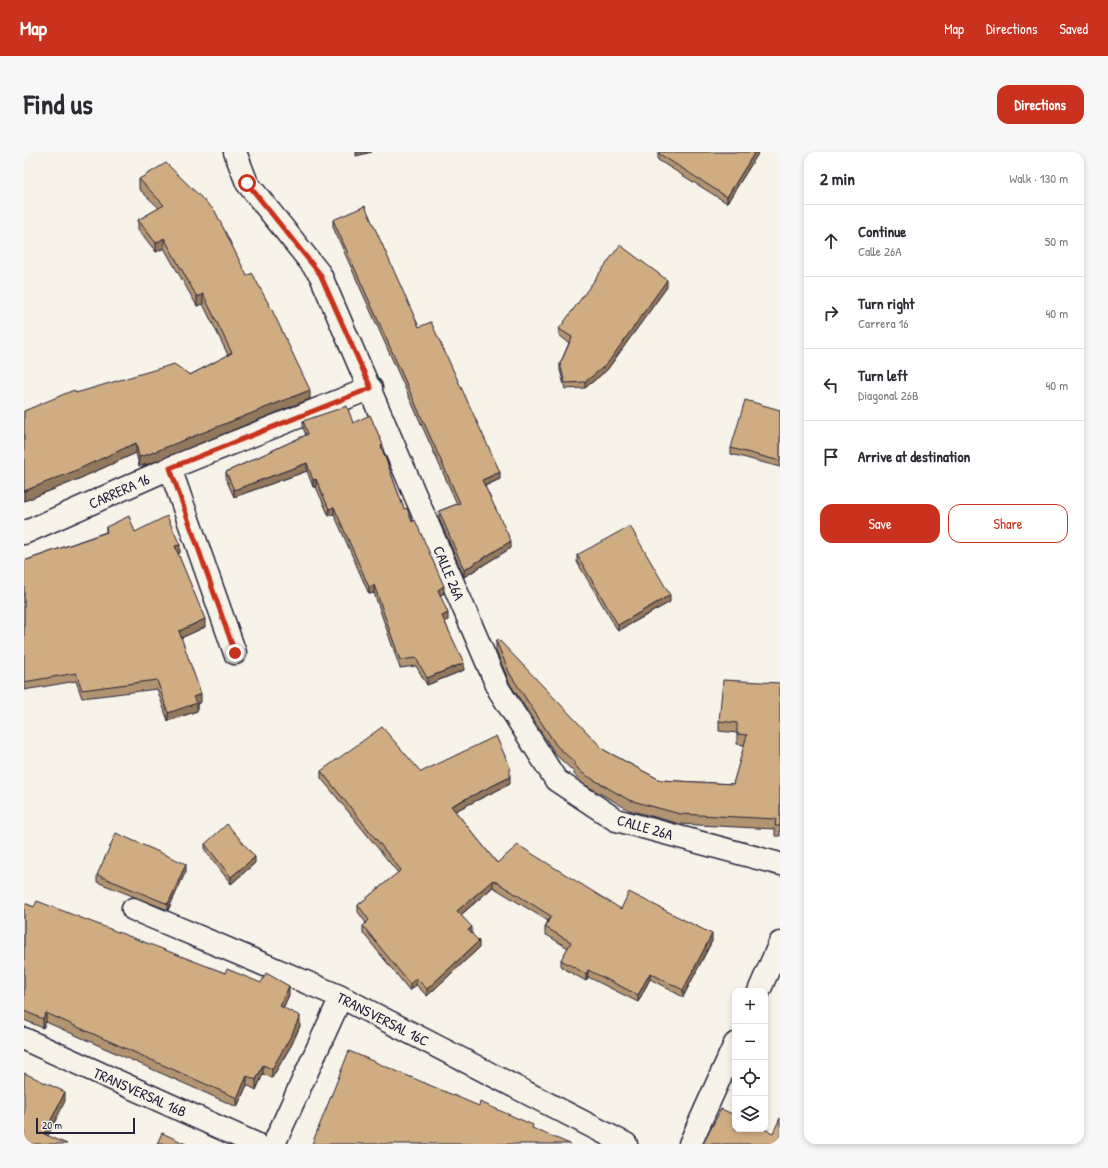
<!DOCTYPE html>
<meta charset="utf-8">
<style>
body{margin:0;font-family:"Patrick Hand",sans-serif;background:#f7f7f7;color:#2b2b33}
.controls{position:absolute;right:12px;bottom:12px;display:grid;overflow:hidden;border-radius:8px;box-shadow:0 2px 6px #0003}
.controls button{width:36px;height:36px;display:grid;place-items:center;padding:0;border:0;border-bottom:1px solid #e1e1e2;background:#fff;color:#2b2b33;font:20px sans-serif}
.scale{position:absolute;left:12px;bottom:10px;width:99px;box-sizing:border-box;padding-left:4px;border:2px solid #22223b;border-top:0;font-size:11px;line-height:14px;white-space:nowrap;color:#22223b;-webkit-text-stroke:3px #f7f3e8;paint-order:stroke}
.stop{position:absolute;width:12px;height:12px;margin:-9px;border:3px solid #c8321e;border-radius:50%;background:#fff}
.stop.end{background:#c8321e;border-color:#fff;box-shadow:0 1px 4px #0008}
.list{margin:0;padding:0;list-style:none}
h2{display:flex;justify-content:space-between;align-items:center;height:52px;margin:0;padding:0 16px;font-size:17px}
h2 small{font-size:13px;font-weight:400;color:#7c7c81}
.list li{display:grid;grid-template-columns:26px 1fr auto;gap:12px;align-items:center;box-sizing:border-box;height:72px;padding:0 16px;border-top:1px solid #e1e1e2}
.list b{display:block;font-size:15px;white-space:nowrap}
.list p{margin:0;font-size:13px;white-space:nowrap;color:#7c7c81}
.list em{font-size:13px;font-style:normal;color:#7c7c81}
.actions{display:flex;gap:8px;padding:12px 16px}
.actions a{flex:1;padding:9px 0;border:1px solid #c8321e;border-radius:12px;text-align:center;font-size:14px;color:#c8321e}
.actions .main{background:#c8321e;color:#fff}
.icon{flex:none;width:22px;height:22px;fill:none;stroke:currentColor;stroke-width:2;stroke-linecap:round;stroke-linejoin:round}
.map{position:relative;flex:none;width:756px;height:992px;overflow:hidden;border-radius:12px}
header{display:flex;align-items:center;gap:24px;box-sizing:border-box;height:56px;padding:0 20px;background:#c8321e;color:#fff}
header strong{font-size:19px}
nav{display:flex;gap:22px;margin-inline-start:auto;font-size:14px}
.intro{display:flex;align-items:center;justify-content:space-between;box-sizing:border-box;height:96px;padding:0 24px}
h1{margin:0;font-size:28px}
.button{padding:10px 18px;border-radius:12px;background:#c8321e;color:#fff;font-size:14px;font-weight:700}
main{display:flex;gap:24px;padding:0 24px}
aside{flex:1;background:#fff;border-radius:12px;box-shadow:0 2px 6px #0003}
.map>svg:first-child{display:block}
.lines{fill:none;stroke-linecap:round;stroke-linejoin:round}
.street-casing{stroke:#22223b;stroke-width:25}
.street{stroke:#f7f3e8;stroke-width:22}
.wall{fill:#b39470;stroke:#22223b}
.shaded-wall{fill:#92785b;stroke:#22223b}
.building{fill:#d0ac82;stroke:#22223b}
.route{stroke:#c8321e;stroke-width:5}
.labels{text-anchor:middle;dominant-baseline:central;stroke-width:3.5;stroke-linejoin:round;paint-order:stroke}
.street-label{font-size:15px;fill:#22223b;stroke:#f7f3e8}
</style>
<header>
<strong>Map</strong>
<nav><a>Map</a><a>Directions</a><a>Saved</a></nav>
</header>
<div class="intro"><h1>Find us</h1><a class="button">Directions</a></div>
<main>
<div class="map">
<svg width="756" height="992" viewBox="0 0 756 992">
<rect width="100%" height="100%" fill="#f7f3e8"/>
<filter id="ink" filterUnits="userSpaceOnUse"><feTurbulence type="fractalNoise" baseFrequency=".025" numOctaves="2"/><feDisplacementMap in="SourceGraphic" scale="8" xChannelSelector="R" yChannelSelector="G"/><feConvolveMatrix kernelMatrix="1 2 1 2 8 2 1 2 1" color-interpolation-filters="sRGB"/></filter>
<g filter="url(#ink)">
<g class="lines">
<g class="street-casing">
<path id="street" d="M211,0L223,31L296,122L475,538L532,628L592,668L756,712
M146,316L211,501
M0,381L146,316L347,236
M109,757L317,845L602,992
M735,839L756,791
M0,887L232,992
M250,992L317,845
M666,992L711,892"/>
</g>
<use href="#street" class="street"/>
</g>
<path class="wall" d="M735,0L703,51L634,8V1Z
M115,27L223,124L286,247L125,312L115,314L112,301L48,330L0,349V259L52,241L166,223L204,203L179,152L173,154L140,96L132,100L114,77V68L135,56L115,37Z
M309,68L395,175L476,327L461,334L487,396L440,425L415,366V359L433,352L309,75Z
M643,135L583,218L561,236L541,237L536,218V212L545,191L535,183V177Z
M756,258V315L707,302V296Z
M279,269L329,271L359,300L380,357L388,370L420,441L416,444L424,468L421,470L440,518L403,533L392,514L376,516L350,441L345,442L310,362L305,364L292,335H289L283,319L210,345L202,327V320L282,283L279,276Z
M82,375L111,380L156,401L154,402L181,475L157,486L177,550L173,552V559L144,569L133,537L58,546L52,529L0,538V409L82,380Z
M553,403L646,450L594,479L553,410Z
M472,489L580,598L636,628L709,632L721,593L713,592V581L695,579V569L756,531V684H751V677L656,672L605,658L558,631L550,622V620L532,603L486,532L472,499Z
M297,619L397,620L486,632L431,659L473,711L597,757L688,789L659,845L626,827L614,850L564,825L562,829L537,815V808L544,796L521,782V775L524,769L469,735L437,763L448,782L455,796L403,844L392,833L386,839L339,781V774L342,771L334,760V753L374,721L297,626Z
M181,692L231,711L207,732L181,698Z
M162,719L144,758L73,730V723Z
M0,751L10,755L265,843L259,856L276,874L268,892L248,926L239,922L232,938L223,933L213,955L22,870L19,876L0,868Z"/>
<path class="shaded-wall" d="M332,0H348L332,4Z
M731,0H735L703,51V45Z
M140,86V96L132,100V91Z
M643,128V135L583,218L561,236V230Z
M179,142V152L173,154V145Z
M286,238V247L125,312L115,314V305Z
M112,291V301L48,330L0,349V339Z
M359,293V300L357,294Z
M283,311V319L210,345V338Z
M476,320V327L458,335V328Z
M292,327V335H289V328Z
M310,355V362L305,364V357Z
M487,389V396L440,425V418Z
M156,393V401L151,403V394Z
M350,433V441L345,442V435Z
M420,434V441L414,445V438Z
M646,443V450L594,479V473Z
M424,461V468L418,472V464Z
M181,467V475L155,487V479Z
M440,511V518L403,533V526Z
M177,542V550L173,552V559L144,569V561L169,545Z
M486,625V632L427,661V654Z
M231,705V711L207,732V725Z
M162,712V719L144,758V752Z
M469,728V735L433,766V759Z
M448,775V782L444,785V778Z
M688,782V789L659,845V838Z
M455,789V796L403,844V837Z
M564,818V825L562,829V822Z
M626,821V827L614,850V843Z
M392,826V833L386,839V832Z
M265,834V843L256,863V854Z
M22,861V870L19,876V867Z
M276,864V874L268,892L248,926V917Z
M239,913V922L232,938V928Z
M223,924V933L213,955V946Z
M41,940V949L20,992V982Z"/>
<path class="building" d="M635,0H731L703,45L634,1Z
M142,11L191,59L223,124L228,121L249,160L286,238L125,302L115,305L112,291L48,320L0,339V259L50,238L52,241L150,212L166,223L208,201L179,142L173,145L140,86L132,91L114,68L140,53L115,27Z
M341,54L395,175L407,170L476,320L458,328L487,389L440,418L415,359L436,351L309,68Z
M596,93L643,128L583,212L561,230L541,231L536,212L548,185L535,177Z
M721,248L756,258V309L707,296Z
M323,254L329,271L346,263L359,293L357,294L380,357L383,356L388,370L391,368L420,434L414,438L424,461L418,464L440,511L403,526L392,506L376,508L350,433L345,435L310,355L305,357L292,327L289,328L283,311L210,338L202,320L284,282L279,269Z
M105,364L111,380L143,364L156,393L151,394L181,467L155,479L177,542L169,545L173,551L144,561L133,528L58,538L52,521L0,530V409L83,380L82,375Z
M606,374L646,443L594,473L553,403Z
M474,487L580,598L636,628L709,632L723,583L713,582V571L695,569L699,528L756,531V674H751L752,667L656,662L605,648L558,621L550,612L551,611L532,593L486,522L472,489Z
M358,575L397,620L472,584L486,615V625L427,654L473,711L494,693L597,757L605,740L688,782L659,838L626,821L614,843L564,818L562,822L537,808L547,790L521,775L527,764L469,728L433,759L448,775L444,778L455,789L403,837L392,826L386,832L339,774L345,768L334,753L377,718L297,619Z
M203,672L231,705L207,725L181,692Z
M92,681L162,712L144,752L73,723Z
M13,749L201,821L203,817L237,831L242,821L265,834L256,854L276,864L268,882L248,917L239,913L232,928L223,924L213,946L22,861L19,867L0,859V751L10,755Z
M325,899L455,954L456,950L509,973L508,976L546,992H288Z
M0,921L41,940L20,982L43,992H0Z
M697,957L711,963V977H740L749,981L756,966V992H679Z
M138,981L162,992H133Z"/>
</g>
<g class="lines" filter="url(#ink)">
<path class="route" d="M211,501L146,316L347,236L296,122L223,31"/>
</g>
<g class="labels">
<g class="street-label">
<text transform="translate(95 339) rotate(-24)">CARRERA 16</text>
<text transform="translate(425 421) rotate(67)">CALLE 26A</text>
<text transform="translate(621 675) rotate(16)">CALLE 26A</text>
<text transform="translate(359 867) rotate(27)">TRANSVERSAL 16C</text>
<text transform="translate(116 940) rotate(24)">TRANSVERSAL 16B</text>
</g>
</g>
</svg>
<div class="controls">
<button>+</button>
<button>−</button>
<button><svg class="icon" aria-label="locate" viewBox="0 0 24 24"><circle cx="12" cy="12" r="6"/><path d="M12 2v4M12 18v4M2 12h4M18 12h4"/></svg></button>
<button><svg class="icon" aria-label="layers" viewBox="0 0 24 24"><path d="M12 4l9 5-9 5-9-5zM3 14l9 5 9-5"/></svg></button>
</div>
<div class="scale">20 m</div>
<div class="stop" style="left:223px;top:31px"></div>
<div class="stop end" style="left:211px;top:501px"></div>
</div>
<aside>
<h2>2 min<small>Walk · 130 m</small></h2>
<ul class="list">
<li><svg class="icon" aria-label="ahead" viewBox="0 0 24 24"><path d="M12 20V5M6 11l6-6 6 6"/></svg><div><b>Continue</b><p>Calle 26A</p></div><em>50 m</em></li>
<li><svg class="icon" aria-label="right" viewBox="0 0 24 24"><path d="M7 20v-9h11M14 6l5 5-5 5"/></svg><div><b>Turn right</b><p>Carrera 16</p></div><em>40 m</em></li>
<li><svg class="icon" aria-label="left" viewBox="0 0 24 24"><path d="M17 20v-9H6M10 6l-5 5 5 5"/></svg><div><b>Turn left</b><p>Diagonal 26B</p></div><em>40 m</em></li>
<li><svg class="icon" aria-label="arrive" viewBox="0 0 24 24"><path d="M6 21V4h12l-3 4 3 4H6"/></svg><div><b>Arrive at destination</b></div></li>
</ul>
<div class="actions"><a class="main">Save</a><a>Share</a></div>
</aside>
</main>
